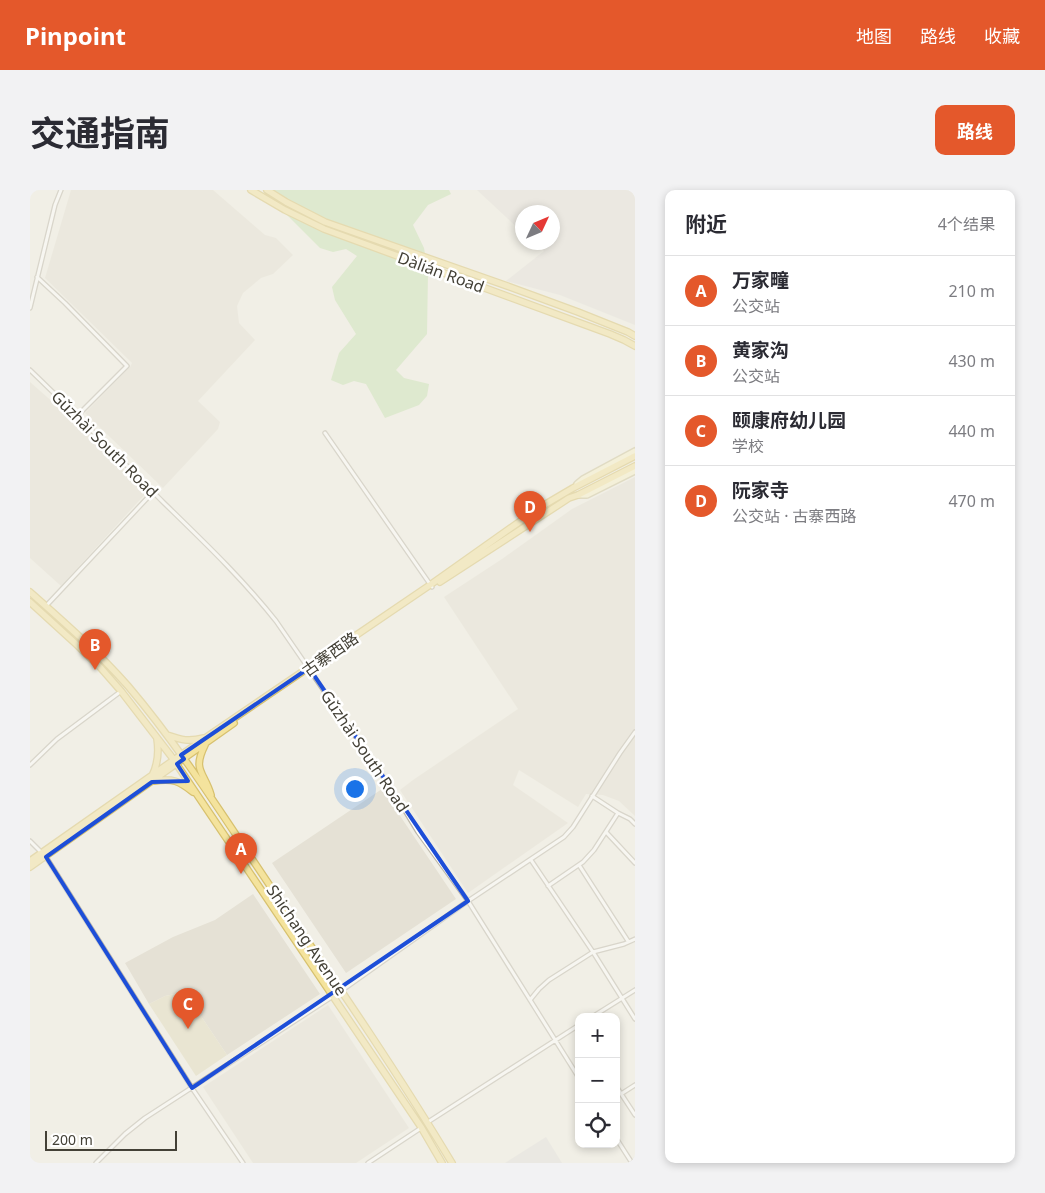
<!DOCTYPE html>
<html lang="zh">
<meta charset="utf-8">
<style>
body{margin:0;font-family:"Noto Sans","Noto Sans SC",sans-serif;background:#f2f2f3;color:#2b2b33}
.controls{position:absolute;right:15px;bottom:15px;display:grid;overflow:hidden;border-radius:10px;box-shadow:0 2px 8px #0003}
.controls button{width:45px;height:45px;display:grid;place-items:center;padding:0;border:0;border-bottom:1px solid #e1e1e2;background:#fff;color:#2b2b33;font:25px sans-serif}
.compass{position:absolute;left:485px;top:15px;width:45px;height:45px;border-radius:50%;background:#fff;box-shadow:0 2px 8px #0003;rotate:46deg}
.scale{position:absolute;left:15px;bottom:12px;width:132px;box-sizing:border-box;padding-left:5px;border:2px solid #434036;border-top:0;font-size:14px;line-height:18px;white-space:nowrap;color:#434036;-webkit-text-stroke:4px #fff;paint-order:stroke}
.you{position:absolute;left:324px;top:598px;width:18px;height:18px;margin:-12px;border:4px solid #fff;border-radius:50%;background:#1a73e8;box-shadow:0 0 0 8px #1a73e833}
.badge{display:grid;place-items:center;width:32px;height:32px;border-radius:50%;background:#e4582b;color:#fff;font-size:16px;font-weight:700}
.pin{position:absolute;translate:-50% -41px;filter:drop-shadow(0 1px 2px #0008)}
.pin::after{content:'';position:absolute;top:26px;width:18px;height:15px;background:inherit;clip-path:polygon(0 0,100% 0,50% 100%)}
.list{margin:0;padding:0;list-style:none}
h2{display:flex;justify-content:space-between;align-items:center;height:65px;margin:0;padding:0 20px;font-size:21px}
h2 small{font-size:16px;font-weight:400;color:#7c7c81}
.list li{display:grid;grid-template-columns:32px 1fr auto;gap:15px;align-items:center;box-sizing:border-box;height:70px;padding:0 20px;border-top:1px solid #e1e1e2}
.list b{display:block;font-size:19px;white-space:nowrap}
.list p{margin:0;font-size:16px;white-space:nowrap;color:#7c7c81}
.list em{font-size:16px;font-style:normal;color:#7c7c81}
.icon{flex:none;width:28px;height:28px;fill:none;stroke:currentColor;stroke-width:2;stroke-linecap:round;stroke-linejoin:round}
.map{position:relative;flex:none;width:605px;height:973px;overflow:hidden;border-radius:10px}
header{display:flex;align-items:center;gap:30px;box-sizing:border-box;height:70px;padding:0 25px;background:#e4582b;color:#fff}
header strong{font-size:24px}
nav{display:flex;gap:28px;margin-inline-start:auto;font-size:18px}
.intro{display:flex;align-items:center;justify-content:space-between;box-sizing:border-box;height:120px;padding:0 30px}
h1{margin:0;font-size:35px}
.button{padding:12px 22px;border-radius:10px;background:#e4582b;color:#fff;font-size:18px;font-weight:700}
main{display:flex;gap:30px;padding:0 30px}
aside{flex:1;background:#fff;border-radius:10px;box-shadow:0 2px 8px #0003}
.map>svg:first-child{display:block}
.residential{fill:#e5e1d5}
.industrial{fill:#e4e1db}
.education{fill:#e9e5d2}
.green{fill:#c8e2b3}
.parking{fill:#e3e1de}
.lines{fill:none;stroke-linecap:round;stroke-linejoin:round}
.street-casing{stroke:#bcb7aa;stroke-width:5.5}
.secondary-casing{stroke:#cdc49a;stroke-width:8}
.primary-casing{stroke:#d7c16f;stroke-width:8}
.street{stroke:#fff;stroke-width:3}
.secondary{stroke:#f9f2c9;stroke-width:5}
.primary{stroke:#f4e39d;stroke-width:5.5}
.marked{fill:none;stroke:#1d4ed8;stroke-width:4;stroke-linejoin:round}
.labels{text-anchor:middle;dominant-baseline:central;stroke-width:5;stroke-linejoin:round;paint-order:stroke}
.street-label{font-size:16px;fill:#434036;stroke:#fff}
</style>
<header>
<strong>Pinpoint</strong>
<nav><a>地图</a><a>路线</a><a>收藏</a></nav>
</header>
<div class="intro"><h1>交通指南</h1><a class="button">路线</a></div>
<main>
<div class="map">
<svg width="605" height="973" viewBox="0 0 605 973">
<rect width="100%" height="100%" fill="#f1efe6"/>
<path class="residential" d="M41,0H183L235,45L246,48L263,65L243,84L231,88L213,103L207,116L209,133L225,150L168,211L190,232L188,239L133,298L55,223L100,177L102,173L15,88Z
M0,192L84,266L92,277L118,301L31,396L0,368Z
M605,287V626L589,611L573,605L556,604L548,617L489,580L483,595L538,633L438,703L370,600L383,590L488,519L414,407L472,369L542,319Z
M352,599L426,709L316,783L242,673Z
M223,704L290,804L197,865L155,802L135,806L119,814L95,773L143,747L185,730Z
M298,815L379,938L326,973H223L173,897Z"/>
<path class="industrial" d="M447,0H605V135L530,105L476,91L514,61L505,53L522,52V22H492V42Z"/>
<path class="education" d="M155,802L197,865L166,886L119,814L135,806Z"/>
<path class="green" d="M238,0H419L421,4L398,15L383,35L394,58L398,82L397,144L366,180L374,188L399,194L397,206L389,215L355,228L336,194L324,191L313,195L301,190L309,163L326,144L305,110L302,97L327,66L316,59L303,62L290,58L243,11Z"/>
<path class="parking" d="M516,947L532,973H475Z"/>
<g class="lines">
<g class="street-casing">
<path id="street" d="M7,87L35,113L97,176L48,225
M0,118L25,15L31,0
M0,180C45,223 89,268 133,312C172,350 212,388 246,431L365,604L388,642L438,711L549,888
M295,243L402,397
M16,416L123,302
M0,575L27,549L90,502
M562,606L588,623L600,629L605,634
M576,642L605,673
M0,651L16,667L162,898L213,973
M501,670L563,762L605,829
M549,675L598,751
M518,696L553,672L564,660L588,623
M500,810L509,799L519,790L563,762L594,754L605,749
M562,827L605,800
M586,896L605,925
M591,904L605,895
M398,932L549,835
M586,948L602,973
M66,973L95,944L115,928L311,801L438,711L534,647L543,637L590,563L605,542
M338,973L391,938"/>
</g>
<g class="secondary-casing">
<path id="secondary" d="M547,294L553,289L605,261
M548,305H557L605,281"/>
</g>
<g class="primary-casing">
<path id="primary" d="M221,0L255,20L294,39L580,144L594,150L605,156
M237,0L256,12L295,32L480,97L548,122L598,142L605,146
M410,392L539,308L548,305L605,276
M0,402C34,432 68,462 98,496C155,563 203,642 253,715C311,800 369,885 422,973
M0,412L46,454L70,477L91,501L141,566L391,937L412,973
M137,545C152,550 158,552 174,548
M175,555C162,581 174,581 181,605
M122,586C128,574 129,562 127,549
M124,591C143,588 149,591 163,602
M0,671L178,546L400,395L509,318L543,298L605,266
M0,677L204,533"/>
</g>
<use href="#street" class="street"/>
<use href="#secondary" class="secondary"/>
<use href="#primary" class="primary"/>
</g>
<path d="M0 0H605V973H0ZM279,478L438,711L162,898L16,667L122,592L158,591L147,574L154,569L151,565Z" fill="#f1efe6" fill-opacity=".55" fill-rule="evenodd"/>
<path class="marked" d="M279,478L438,711L162,898L16,667L122,592L158,591L147,574L154,569L151,565Z"/>
<g class="labels">
<g class="street-label">
<text transform="translate(411 82) rotate(20)">Dàlián Road</text>
<text transform="translate(75 254) rotate(45)">Gǔzhài South Road</text>
<text transform="translate(300 464) rotate(-35)">古寨西路</text>
<text transform="translate(335 561) rotate(56)">Gǔzhài South Road</text>
<text transform="translate(277 750) rotate(56)">Shichang Avenue</text>
</g>
</g>
</svg>
<div class="controls">
<button>+</button>
<button>−</button>
<button><svg class="icon" aria-label="locate" viewBox="0 0 24 24"><circle cx="12" cy="12" r="6"/><path d="M12 2v4M12 18v4M2 12h4M18 12h4"/></svg></button>
</div>
<svg class="compass" viewBox="-18 -18 36 36"><path d="M0-13l5 13h-10z" fill="#e53935"/><path d="M0 13l5-13h-10z" fill="#7c7c81"/></svg>
<div class="scale">200 m</div>
<div class="you"></div>
<div class="pin badge" style="left:211px;top:684px">A</div>
<div class="pin badge" style="left:65px;top:480px">B</div>
<div class="pin badge" style="left:158px;top:839px">C</div>
<div class="pin badge" style="left:500px;top:342px">D</div>
</div>
<aside>
<h2>附近<small>4个结果</small></h2>
<ul class="list">
<li><span class="badge">A</span><div><b>万家疃</b><p>公交站</p></div><em>210 m</em></li>
<li><span class="badge">B</span><div><b>黄家沟</b><p>公交站</p></div><em>430 m</em></li>
<li><span class="badge">C</span><div><b>颐康府幼儿园</b><p>学校</p></div><em>440 m</em></li>
<li><span class="badge">D</span><div><b>阮家寺</b><p>公交站 · 古寨西路</p></div><em>470 m</em></li>
</ul>
</aside>
</main>
